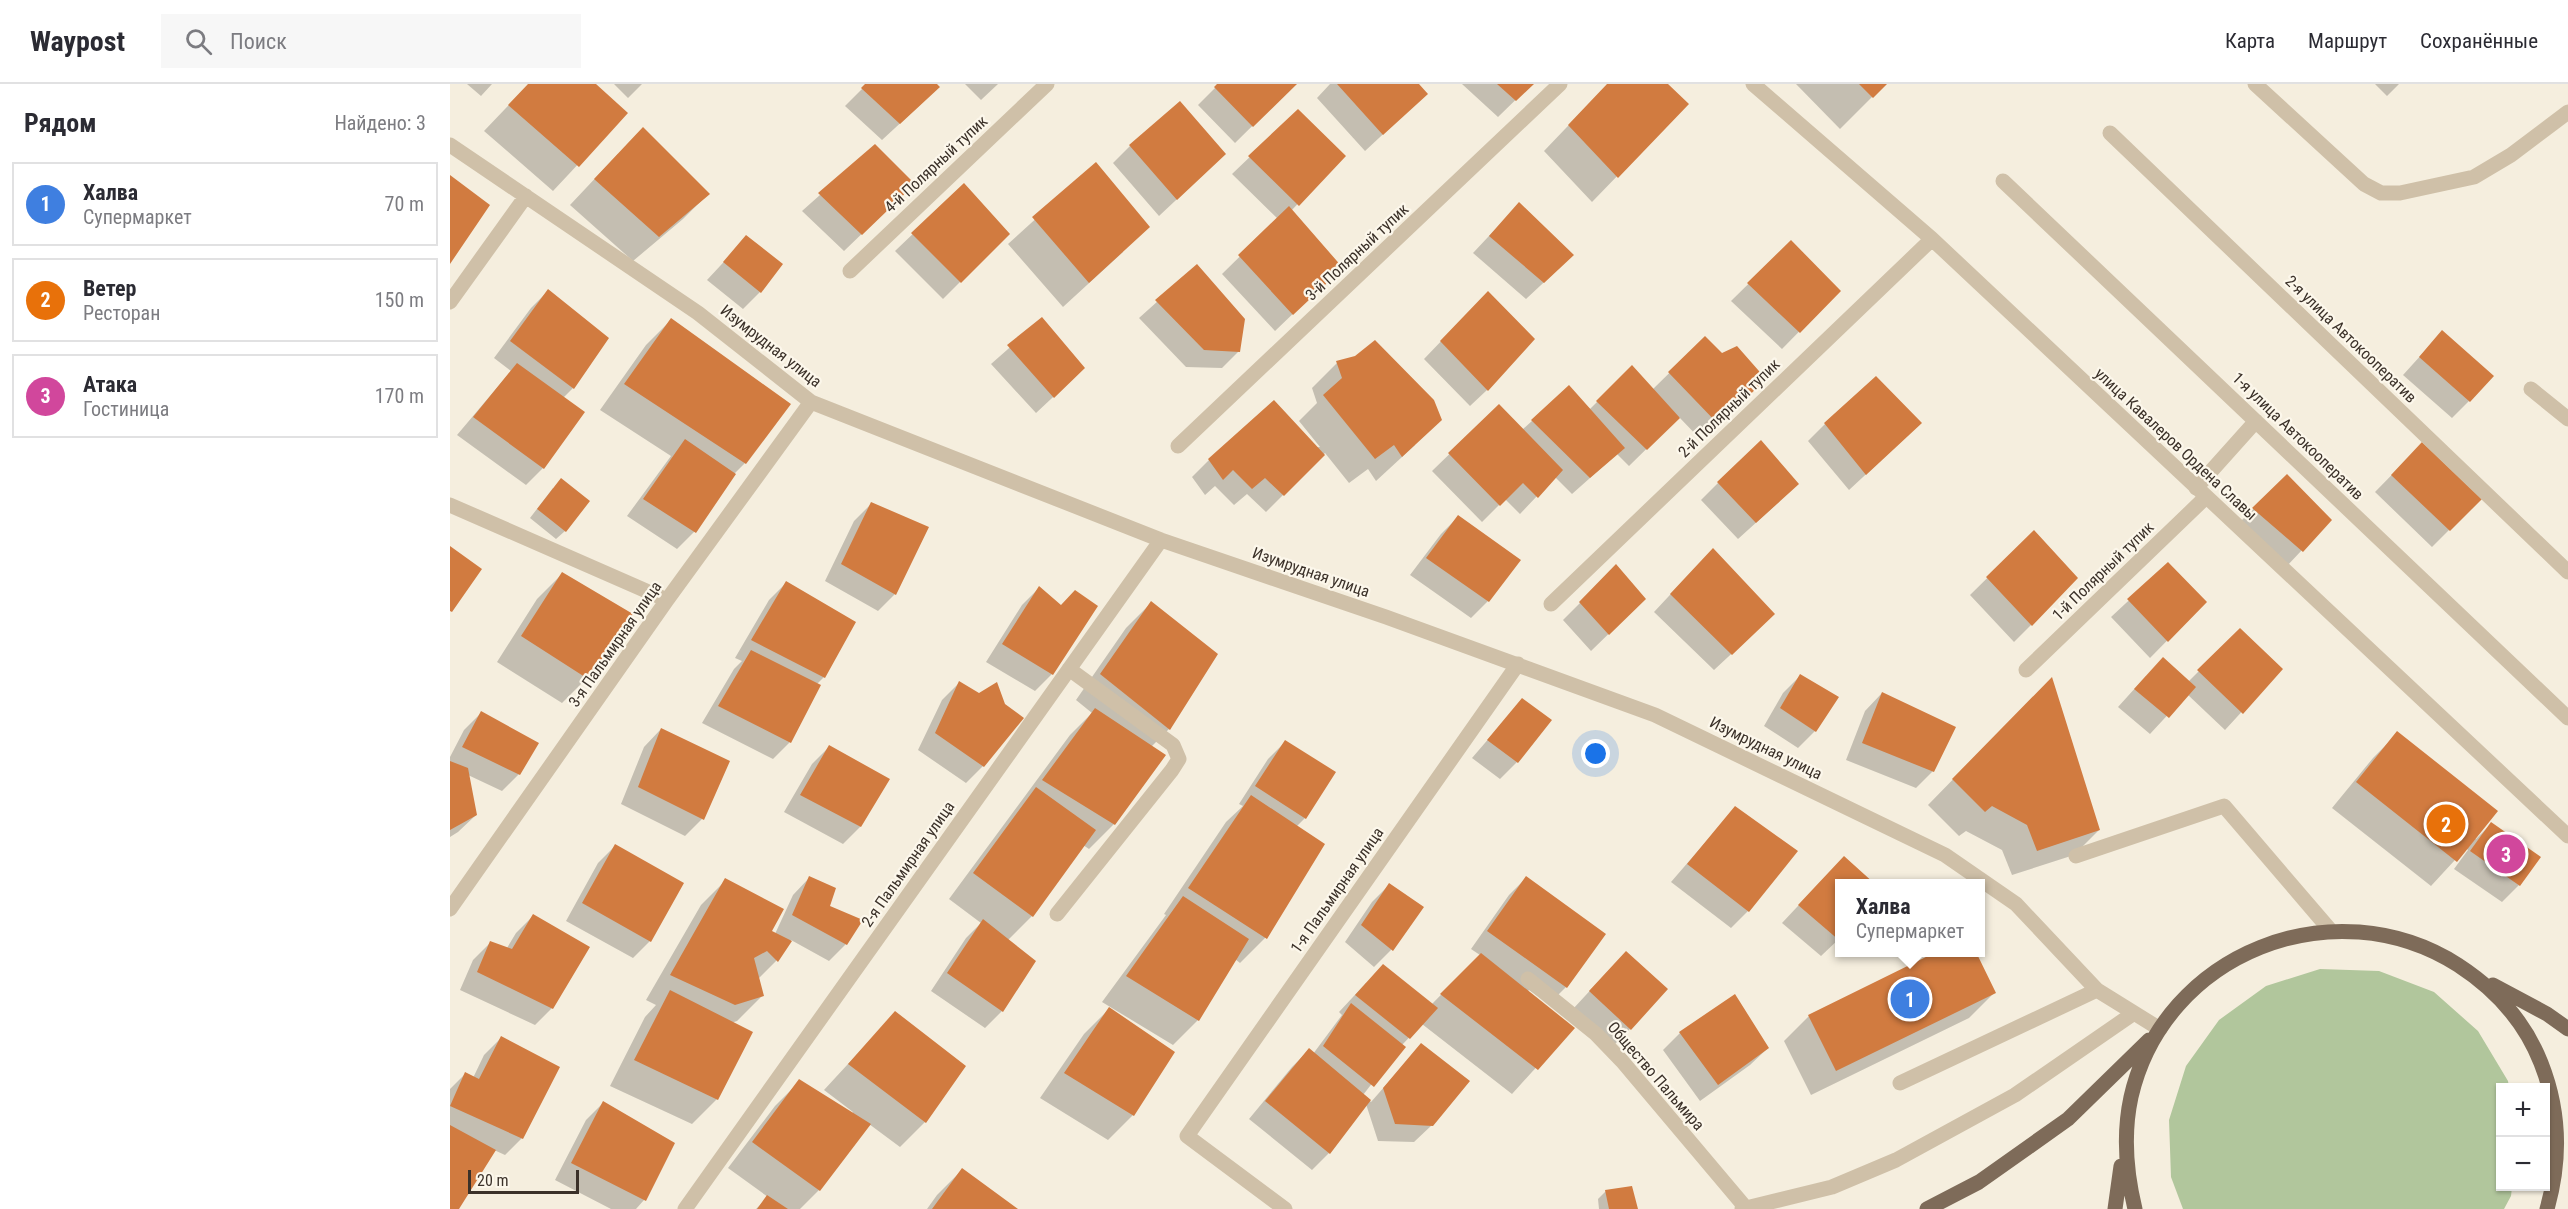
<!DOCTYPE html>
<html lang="ru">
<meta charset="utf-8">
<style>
body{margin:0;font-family:"Roboto Condensed",sans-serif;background:#f7f7f7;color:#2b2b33}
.controls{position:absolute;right:18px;bottom:18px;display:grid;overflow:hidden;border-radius:0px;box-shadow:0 2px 4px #0004}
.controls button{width:54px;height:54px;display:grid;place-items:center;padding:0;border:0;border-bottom:2px solid #e1e1e2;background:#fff;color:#2b2b33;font:30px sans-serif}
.scale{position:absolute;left:18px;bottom:15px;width:111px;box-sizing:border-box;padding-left:6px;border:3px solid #3b3129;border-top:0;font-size:16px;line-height:21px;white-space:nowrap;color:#3b3129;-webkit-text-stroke:4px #fcf7eb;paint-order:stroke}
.you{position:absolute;left:1146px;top:670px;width:21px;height:21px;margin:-15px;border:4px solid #fff;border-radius:50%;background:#1a73e8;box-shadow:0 0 0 9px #1a73e833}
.badge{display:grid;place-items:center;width:39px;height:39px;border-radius:50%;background:#1a5061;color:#fff;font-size:20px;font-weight:700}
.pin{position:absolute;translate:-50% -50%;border:3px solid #fff;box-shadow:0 2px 6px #0006}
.popup{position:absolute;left:1385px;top:795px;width:150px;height:78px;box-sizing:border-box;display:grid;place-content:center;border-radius:0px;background:#fff;filter:drop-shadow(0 2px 4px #0005);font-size:20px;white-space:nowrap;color:#7c7c81}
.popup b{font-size:22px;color:#2b2b33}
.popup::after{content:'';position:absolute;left:50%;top:100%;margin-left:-12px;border:12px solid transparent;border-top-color:#fff}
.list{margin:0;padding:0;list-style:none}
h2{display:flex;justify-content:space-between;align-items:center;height:78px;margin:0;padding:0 24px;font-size:26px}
h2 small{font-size:20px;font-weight:400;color:#7c7c81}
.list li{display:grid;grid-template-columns:39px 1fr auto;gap:18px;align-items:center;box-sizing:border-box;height:84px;margin:0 12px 12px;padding:0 12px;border:2px solid #e1e1e2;border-radius:0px}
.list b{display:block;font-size:22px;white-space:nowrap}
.list p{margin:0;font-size:20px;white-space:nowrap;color:#7c7c81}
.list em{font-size:20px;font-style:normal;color:#7c7c81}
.icon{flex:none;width:33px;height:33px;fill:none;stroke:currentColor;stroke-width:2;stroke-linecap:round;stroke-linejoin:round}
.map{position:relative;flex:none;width:2118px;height:1125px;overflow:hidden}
header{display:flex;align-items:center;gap:36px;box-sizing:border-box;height:84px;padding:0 30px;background:#fff;border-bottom:2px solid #e1e1e2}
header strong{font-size:28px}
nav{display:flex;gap:33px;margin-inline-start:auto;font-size:21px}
.search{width:420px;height:54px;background:#f7f7f7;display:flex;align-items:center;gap:15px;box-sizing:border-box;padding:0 21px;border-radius:0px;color:#7c7c81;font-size:22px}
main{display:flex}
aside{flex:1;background:#fff}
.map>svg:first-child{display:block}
.green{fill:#b1c69c}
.shadow{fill:#0003}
.building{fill:#d17b40}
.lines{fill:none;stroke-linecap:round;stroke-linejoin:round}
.minor{stroke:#cfc0a8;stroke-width:15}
.major{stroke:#7e6b59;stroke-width:15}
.labels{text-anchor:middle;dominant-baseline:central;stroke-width:4.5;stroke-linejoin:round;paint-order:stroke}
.street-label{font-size:16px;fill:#3b3129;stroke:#fcf7eb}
</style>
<header>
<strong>Waypost</strong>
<div class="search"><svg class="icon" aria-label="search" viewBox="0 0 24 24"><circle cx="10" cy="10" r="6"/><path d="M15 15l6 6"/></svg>Поиск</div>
<nav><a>Карта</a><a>Маршрут</a><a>Сохранённые</a></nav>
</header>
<main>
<aside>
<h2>Рядом<small>Найдено: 3</small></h2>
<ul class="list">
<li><span class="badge" style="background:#3f7fe0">1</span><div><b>Халва</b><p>Супермаркет</p></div><em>70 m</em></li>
<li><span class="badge" style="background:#e8710a">2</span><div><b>Ветер</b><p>Ресторан</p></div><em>150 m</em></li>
<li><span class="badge" style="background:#d1479c">3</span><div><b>Атака</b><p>Гостиница</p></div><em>170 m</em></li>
</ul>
</aside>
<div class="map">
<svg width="2118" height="1125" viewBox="0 0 2118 1125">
<rect width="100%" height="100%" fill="#f5eede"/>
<path class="green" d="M1870,885L1929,887L1984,908L2028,947L2058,997L2059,1003L2050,1004V1102L2062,1103L2061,1112L2054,1125H1733L1721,1093L1719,1036L1736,982L1769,936L1816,902Z"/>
<path class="shadow" d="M17,0H42L31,12Z
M79,0H144L176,29L103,107L34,47Z
M164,0H192L178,14Z
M417,0H484L471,20L432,56L395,22Z
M515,0H548L531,16Z
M769,0H845L785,59L748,21Z
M880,0H967L958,27L915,67L867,14Z
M1012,0H1082L1048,33Z
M1158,0H1216L1237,20L1142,118L1094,67Z
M1346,0H1435L1390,45Z
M1925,0H1949L1937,12Z
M848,27L893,72L841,127L874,200L825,247L772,190L828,135L782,90Z
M425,62L446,117L394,167L352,127Z
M680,62L757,87L709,132L663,79Z
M168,70L258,110L233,135L183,177L120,121Z
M646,80L673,168L613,223L558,160Z
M514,101L558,150L493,215L445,167Z
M1069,120L1105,188L1076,215L1023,169Z
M297,153L310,208L293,225L257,196Z
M1341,158L1389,207L1332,265L1281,217Z
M747,182L789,267L772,284L736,283L689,234Z
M98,207L123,304L113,314L93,384L76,401L7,351L61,287L44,274L81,224Z
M1021,226L1037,306L1020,322L974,275Z
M592,235L616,301L586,329L541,280Z
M221,236L295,379L284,390L244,448L227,465L177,432L221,372L150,326L196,261Z
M1992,248L2019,317L2002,334L1953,291Z
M1255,254L1297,312L1251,356L1229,333L1179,382L1167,370L1122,410L1105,393L1070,430L1055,415L1032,438L982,387L1049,322L1072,346L1119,303L1140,325L1182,283L1202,306Z
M887,279L965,361L926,397L918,385L899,399L875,369L816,428L797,410L784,421L765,402L755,411L742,393L759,376L870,363L849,337L867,319L862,304Z
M1375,340L1453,356L1399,406L1358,357Z
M1972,360L2030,415L1982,463L1925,408Z
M1836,392L1852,466L1835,484L1786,442Z
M1268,399L1330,417L1288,455L1251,416Z
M103,404L115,447L106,455L80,434Z
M421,420L445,510L428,527L375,497L404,437Z
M1008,433L1038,517L1021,534L960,491L991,450Z
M1584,448L1581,541L1564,558L1520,511Z
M1718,480L1755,518L1700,574L1661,533Z
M1166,483L1177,532L1141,567L1113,536Z
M1246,483L1306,547L1264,586L1204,528Z
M112,490L137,594L112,619L47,578L87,515Z
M336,499L404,538L374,593L366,601L340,658L323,675L252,639L284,585L292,577L285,574L319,516Z
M589,504L602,590L585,607L536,578L572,521Z
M701,519L719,645L701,663L664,740L639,765L633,761L582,832L558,856L584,877L552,927L535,944L481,907L516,854L531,839L499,815L620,651L642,629L626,616L676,544Z
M1790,546L1831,585L1775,646L1737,610L1700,650L1668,623L1696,592L1738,598Z
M1350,592L1365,647L1348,664L1314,642L1333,609Z
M1601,595L1649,746L1624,771L1562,791L1552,766L1516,747L1509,752L1478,721Z
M509,599L533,682L516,699L468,666L492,616Z
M1432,609L1483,687L1466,704L1396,676L1415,627Z
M1072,616L1067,678L1050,695L1022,674Z
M31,629L69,690L52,707L18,691L26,731L8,748L0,753V673L14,646Z
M211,645L252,735L235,752L171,720L194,663Z
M1948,649L2024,754L2026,755L2041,740L2069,801L2052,818L2004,785L2018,766L2016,764L1981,802L1882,724L1923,674Z
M835,658L855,734L846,743L815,854L790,879L785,875L748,936L723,961L652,918L716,831L714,830L776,738L793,722L789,720L818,675Z
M379,663L438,695L410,743L393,760L334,728L362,680Z
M1285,724L1298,827L1281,844L1221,798Z
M165,762L200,857L183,874L116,837L148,779Z
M1377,791L1390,800V854L1371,872L1332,839Z
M360,793L378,822L410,837L396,860L379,877L341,856L326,877L308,895L312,912L287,937L281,939L267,1015L242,1040L160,1002L195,933L206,921L196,916L251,821L276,796L320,848L325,850L343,811Z
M1076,794L1116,903L1099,920L1079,906L1077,908L1122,944L1062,1010L972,940L952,961L913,1011L921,1018L971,961L982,1041L964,1058L928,1057L916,1020L879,1069L862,1086L799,1035L842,983L859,966L863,970L892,931L889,928L916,899L981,921L1030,871L1021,865L1059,811Z
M939,801L972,823L941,866L924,883L895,858L922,818Z
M83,832L102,924L85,941L10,906L23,876L40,859L57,864L66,849Z
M1159,886L1180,945L1163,962L1123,925Z
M1544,909L1519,934L1361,1011L1334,957L1359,932Z
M1285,913L1318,964L1300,981L1250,1017L1213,966L1230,949Z
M659,925L683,1031L658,1056L590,1014L634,950Z
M445,929L475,1038L450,1063L419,1040L369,1106L350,1125H306L318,1113L278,1084L325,1022L350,997L402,1030L403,1028L374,1006Z
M51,954L72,1054L55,1071L44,1066L7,1125H0V1005L15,990L23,994L34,971Z
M153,1019L224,1060L194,1116L186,1125H161L105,1096L136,1036Z
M512,1086L566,1125H477L487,1111Z
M1156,1107L1186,1125H1149L1148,1115Z"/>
<path class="building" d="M78,0H146L178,29L129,83L58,21Z
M415,0H487L490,3L450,40L411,4Z
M767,0H847L803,43L764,3Z
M887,0H969L978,10L933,51Z
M1047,0H1084L1066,17Z
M1157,0H1218L1239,20L1168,94L1118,41Z
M1409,0H1437L1423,14Z
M730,17L776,70L727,116L679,61Z
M848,25L896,72L849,122L798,72Z
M193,43L260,110L209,153L144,95Z
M425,60L465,100L412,151L368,109Z
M646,78L700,143L639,199L582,133Z
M0,91L40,121L0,180Z
M514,99L560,150L511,199L461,149Z
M1069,118L1124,171L1094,199L1039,152Z
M839,122L893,184L843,231L788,171Z
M296,151L333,180L311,209L273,178Z
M1341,156L1391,207L1350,249L1297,199Z
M747,180L795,235L790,268L754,266L705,216Z
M98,205L159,254L124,305L60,257Z
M1038,207L1085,255L1038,307L990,257Z
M592,233L635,284L604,314L557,261Z
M221,234L341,320L296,380L174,300Z
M1992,246L2044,292L2020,318L1969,273Z
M1255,252L1272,269L1287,262L1316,295L1269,341L1218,288Z
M925,256L984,316L992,336L952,373L944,361L925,375L873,311L892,294L886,277L905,272Z
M67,279L135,328L94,385L23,333Z
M1182,281L1230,334L1197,366L1146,317Z
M1426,292L1472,339L1416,391L1374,339Z
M1119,301L1175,364L1140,394L1081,336Z
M824,316L875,371L834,412L815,394L802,405L783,386L773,396L758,375Z
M1049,320L1113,386L1088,414L1073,399L1050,422L998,369Z
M235,355L286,390L246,449L193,415Z
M1311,356L1349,400L1306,439L1267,398Z
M1972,358L2032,415L2000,447L1941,391Z
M1837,390L1882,436L1853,468L1802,424Z
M111,394L140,417L116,448L87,425Z
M421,418L479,443L446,511L391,480Z
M1008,431L1071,476L1039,518L976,474Z
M1584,446L1628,494L1582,542L1536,493Z
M0,462L32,485L2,528L0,527Z
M1263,464L1325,530L1282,571L1220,510Z
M1718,478L1757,518L1718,558L1677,515Z
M1166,480L1196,515L1159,551L1129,518Z
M112,488L183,530L138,595L71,552Z
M336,497L406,538L375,594L301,556Z
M589,502L611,521L625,506L648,522L603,591L552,560Z
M701,517L768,570L720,646L650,590Z
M1790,544L1833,585L1793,630L1747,586Z
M301,566L371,601L341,659L268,622Z
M1713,573L1746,603L1719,634L1684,605Z
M1350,590L1389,613L1366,648L1330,624Z
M1602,593L1650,746L1587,767L1577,741L1542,722L1535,728L1502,695Z
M509,597L529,609L547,598L555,620L574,634L534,683L485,649Z
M1432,608L1506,643L1484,688L1412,659Z
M1072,614L1102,636L1068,679L1037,656Z
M645,624L716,671L665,741L592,696Z
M31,627L89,659L70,691L12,663Z
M211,644L280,677L254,736L188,703Z
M1947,647L2048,727L2007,778L1906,698Z
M835,656L886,688L856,735L805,702Z
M379,661L440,695L411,743L350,711Z
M0,677L18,684L27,731L0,746Z
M586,703L646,746L583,833L523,789Z
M801,711L875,760L817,855L738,804Z
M1285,722L1348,767L1299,828L1237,780Z
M2041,738L2091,773L2070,802L2020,767Z
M165,760L234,799L201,858L132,819Z
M1394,772L1425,800H1390V857L1348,821Z
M359,792L386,804L380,822L413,836L397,861L342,831Z
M1076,792L1156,850L1117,904L1037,847Z
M275,794L334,825L322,847L342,857L328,878L317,867L304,874L314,912L285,921L220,891Z
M939,799L974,823L943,867L911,841Z
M733,812L799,855L749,937L676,892Z
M83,830L140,863L103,925L27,888L40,857L62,865Z
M533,835L586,877L553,928L497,889Z
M1176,867L1218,905L1181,946L1139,907Z
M1486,868H1526L1546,909L1386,987L1358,931Z
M1031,869L1125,944L1088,986L990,910Z
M933,880L988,924L960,955L905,911Z
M220,906L303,948L268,1016L184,976Z
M1285,910L1319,964L1268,1001L1229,948Z
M901,919L956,963L924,1003L873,962Z
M659,923L725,968L684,1032L614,989Z
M445,927L516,982L476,1039L398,980Z
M51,952L110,983L73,1055L0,1022L15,988L29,995Z
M971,959L1020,997L983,1042L945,1040L933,1004Z
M859,964L921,1016L880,1070L815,1017Z
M349,995L421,1040L370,1107L302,1058Z
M153,1017L225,1059L196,1117L121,1079Z
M0,1041L46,1066L9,1125H0Z
M512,1084L568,1125H482Z
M1182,1102L1188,1125H1159L1155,1106Z
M317,1111L338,1125H307Z"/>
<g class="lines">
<path class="minor" d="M1303,0L1482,155L2118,752
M1805,0L1914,100L1931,109H1950L2024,93L2061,71L2118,28
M1660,49L2118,488
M0,61L248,229L361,318L711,456L936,533L1205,631L1495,771L1566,820L1647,906L1710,945
M1553,97L2118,634
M400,187L597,0
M0,218L76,112
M2081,305L2118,335
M728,362L1110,0
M1746,404L1806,337
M0,421L217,516
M1101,520L1482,155
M1576,586L1756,413
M1626,772L1774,722L1881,847
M0,825L217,516L361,318
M607,830L722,686L729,675L723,661L619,585
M1078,895L1146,950L1172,977L1296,1124
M1450,999L1647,906
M235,1125L711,456
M835,1125L737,1052L1068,580
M1292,1125L1382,1103L1446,1076L1565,1011L1684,929"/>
<path class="major" d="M2043,901L2097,930L2118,945
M1477,1125L1529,1098L1618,1035L1699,956
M1665,1125L1671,1082
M1685,1125C1676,1088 1673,1050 1681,1013C1714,869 1884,802 2008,881C2045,905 2075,938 2091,979C2110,1027 2111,1076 2097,1125"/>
</g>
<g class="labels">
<g class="street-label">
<text transform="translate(486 80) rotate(-43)">4-й Полярный тупик</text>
<text transform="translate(907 168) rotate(-43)">3-й Полярный тупик</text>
<text transform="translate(1901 255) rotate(44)">2-я улица Автокооператив</text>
<text transform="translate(321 262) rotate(38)">Изумрудная улица</text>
<text transform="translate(1279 324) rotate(-44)">2-й Полярный тупик</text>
<text transform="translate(1848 352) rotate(44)">1-я улица Автокооператив</text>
<text transform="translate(1726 360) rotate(43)">улица Кавалеров Ордена Славы</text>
<text transform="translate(1653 487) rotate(-44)">1-й Полярный тупик</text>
<text transform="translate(861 488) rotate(19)">Изумрудная улица</text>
<text transform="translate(165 560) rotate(-55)">3-я Пальмирная улица</text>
<text transform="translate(1316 664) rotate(26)">Изумрудная улица</text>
<text transform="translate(458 780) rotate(-55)">2-я Пальмирная улица</text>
<text transform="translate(887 806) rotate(-55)">1-я Пальмирная улица</text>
<text transform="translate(1206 992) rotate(49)">Общество Пальмира</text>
</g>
</g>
</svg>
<div class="controls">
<button>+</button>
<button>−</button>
</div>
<div class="scale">20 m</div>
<div class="you"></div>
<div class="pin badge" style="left:1460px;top:915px;background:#3f7fe0">1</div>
<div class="popup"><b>Халва</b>Супермаркет</div>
<div class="pin badge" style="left:1996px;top:740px;background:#e8710a">2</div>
<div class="pin badge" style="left:2056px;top:770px;background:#d1479c">3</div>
</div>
</main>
